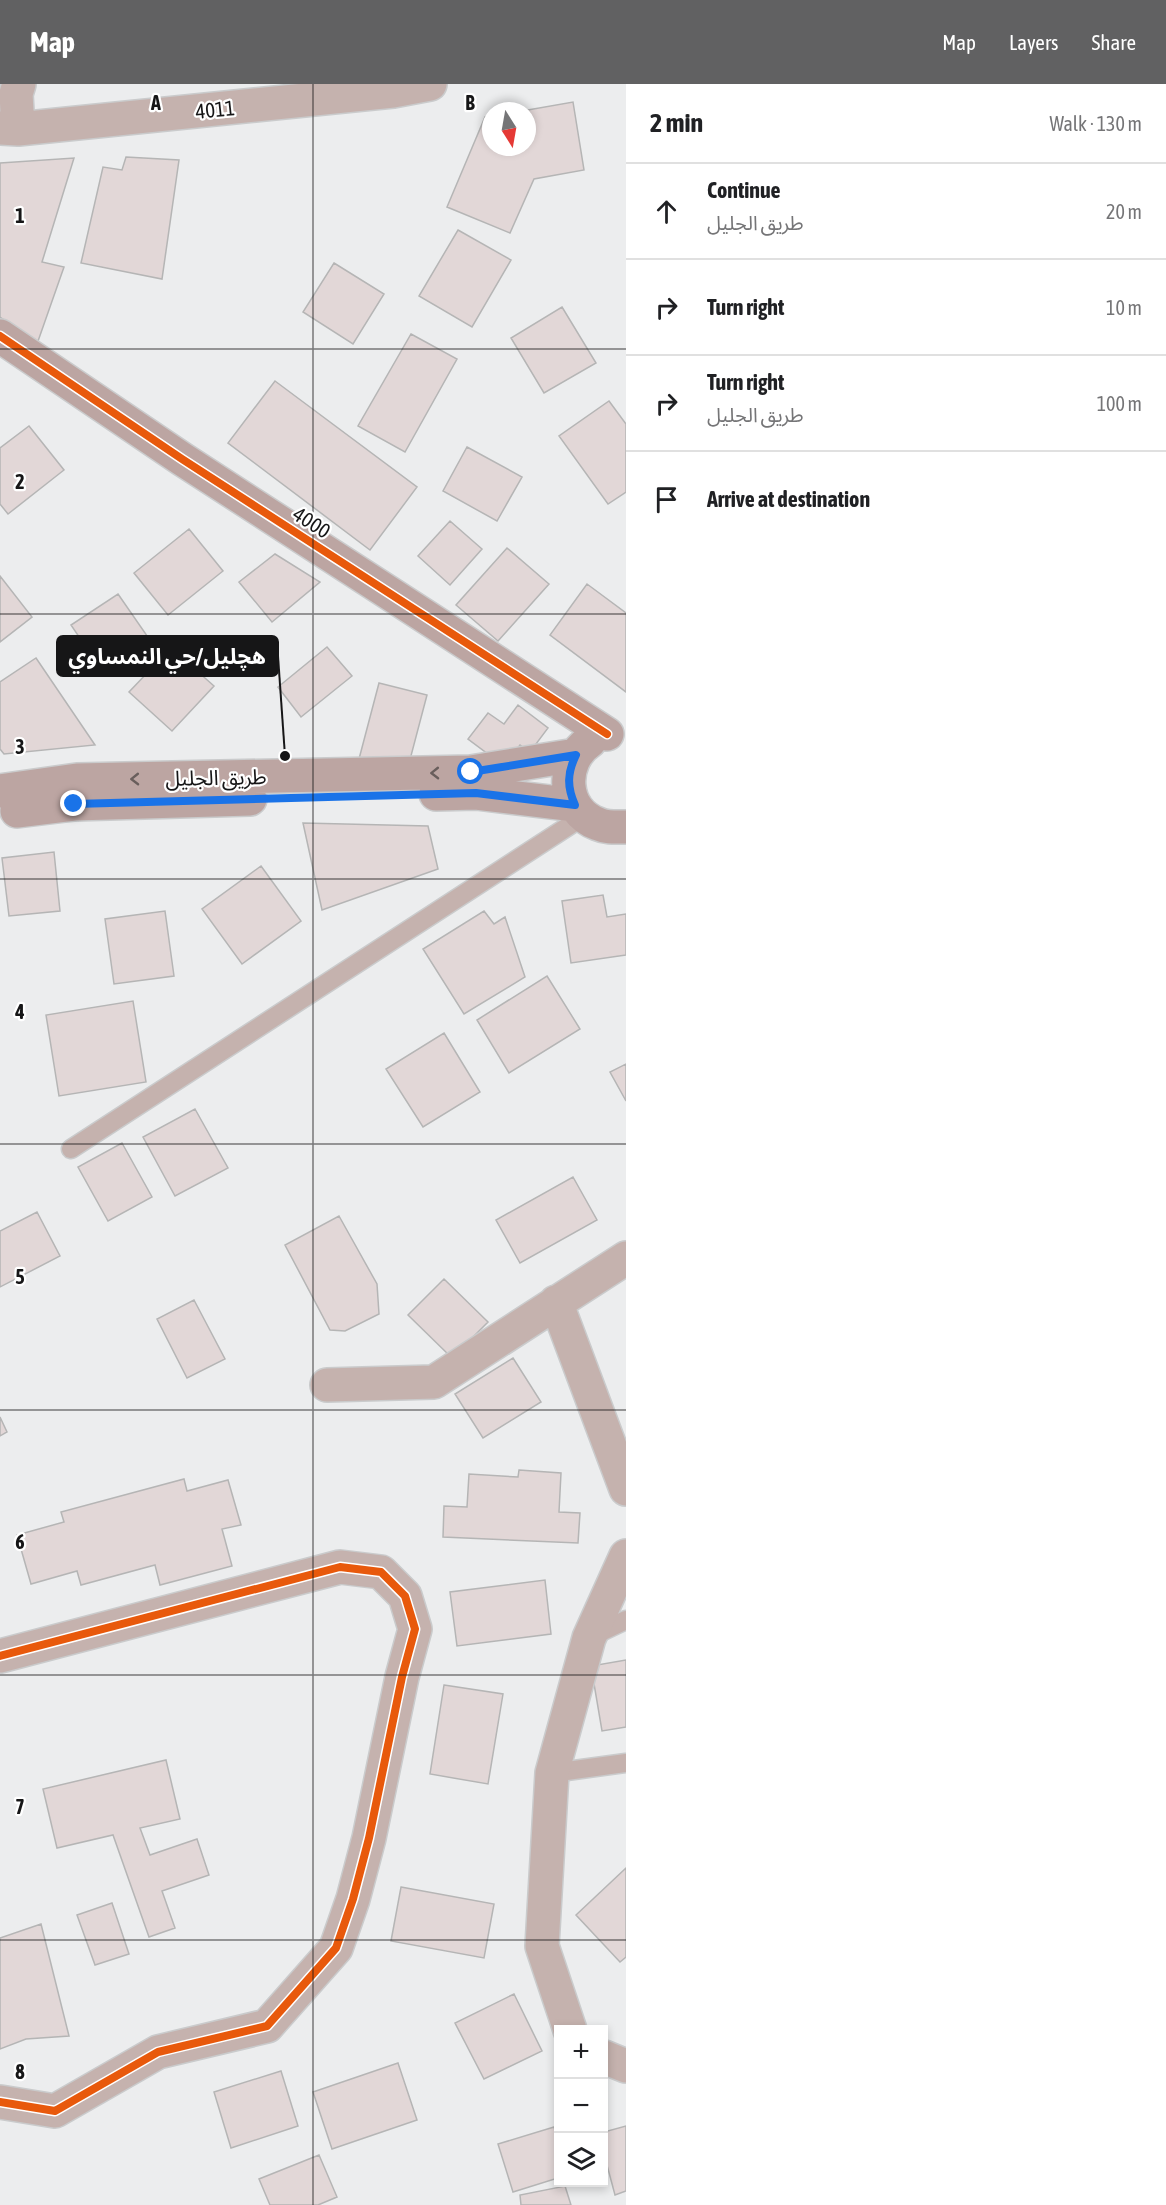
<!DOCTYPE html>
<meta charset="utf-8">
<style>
body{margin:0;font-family:"Asap Condensed","Noto Sans Arabic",sans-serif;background:#f6f6f6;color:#202124}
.controls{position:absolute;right:18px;bottom:18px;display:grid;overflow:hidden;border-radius:0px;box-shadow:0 3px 9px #0003}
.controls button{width:54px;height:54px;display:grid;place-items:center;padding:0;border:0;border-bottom:2px solid #e0e0e0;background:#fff;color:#202124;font:30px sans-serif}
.compass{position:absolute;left:482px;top:18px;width:54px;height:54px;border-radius:50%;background:#fff;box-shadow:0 3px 9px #0003;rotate:169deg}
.stop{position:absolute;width:18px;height:18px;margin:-14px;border:4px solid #1a73e8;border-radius:50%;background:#fff}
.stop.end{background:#1a73e8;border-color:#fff;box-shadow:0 2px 6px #0008}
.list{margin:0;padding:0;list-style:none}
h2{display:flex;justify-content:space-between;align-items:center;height:78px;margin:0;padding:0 24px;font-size:26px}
h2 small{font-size:20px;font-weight:400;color:#757577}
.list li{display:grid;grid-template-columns:39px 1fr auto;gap:18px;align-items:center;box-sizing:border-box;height:96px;padding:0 24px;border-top:2px solid #e0e0e0}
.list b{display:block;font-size:22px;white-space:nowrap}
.list p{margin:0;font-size:20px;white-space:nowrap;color:#757577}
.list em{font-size:20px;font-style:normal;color:#757577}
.icon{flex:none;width:33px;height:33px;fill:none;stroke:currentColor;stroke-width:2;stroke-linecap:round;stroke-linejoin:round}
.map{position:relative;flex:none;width:626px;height:2121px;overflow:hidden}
header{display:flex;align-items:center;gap:36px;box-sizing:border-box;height:84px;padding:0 30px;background:#616162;color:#fff}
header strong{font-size:28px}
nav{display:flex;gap:33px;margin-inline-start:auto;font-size:21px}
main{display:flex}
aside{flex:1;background:#fff}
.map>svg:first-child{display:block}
.building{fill:#e2d7d7;stroke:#b5b5b5;stroke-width:1.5}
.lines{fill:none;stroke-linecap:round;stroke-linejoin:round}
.lane-casing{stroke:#cacbcc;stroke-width:21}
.street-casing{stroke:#cacbcc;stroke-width:36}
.secondary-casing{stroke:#cacbcc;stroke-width:36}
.lane{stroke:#c5b2ae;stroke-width:18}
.street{stroke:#c5b2ae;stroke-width:33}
.secondary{stroke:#bca5a2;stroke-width:33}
.cycleway-casing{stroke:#fff;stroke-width:11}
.cycleway{stroke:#e8590c;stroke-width:8}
.oneway{stroke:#695e5c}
.route{stroke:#1a73e8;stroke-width:8}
.grid{fill:none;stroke:#161617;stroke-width:1.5;stroke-opacity:0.55}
.labels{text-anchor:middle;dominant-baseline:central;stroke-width:4.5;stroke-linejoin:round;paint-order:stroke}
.street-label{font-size:21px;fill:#161617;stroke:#fff}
.grid-label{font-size:20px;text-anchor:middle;font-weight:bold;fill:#161617;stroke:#fff;stroke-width:4.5;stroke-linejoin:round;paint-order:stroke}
.leader{fill:none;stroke:#161617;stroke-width:2}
.callout-dot{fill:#161617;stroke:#fff;stroke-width:2}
.callout{fill:#161617;stroke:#161617;stroke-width:2}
.callout-label{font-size:22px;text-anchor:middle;font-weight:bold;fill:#fff}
</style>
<header>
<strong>Map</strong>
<nav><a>Map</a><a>Layers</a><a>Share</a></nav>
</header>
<main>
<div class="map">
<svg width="626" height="2121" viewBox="0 0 626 2121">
<rect width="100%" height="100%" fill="#ecedee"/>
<path class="building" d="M573,18L584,86L534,95L510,149L447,123L485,33L491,32V63H527V27H522Z
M126,73L179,76L162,195L81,179L103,83L122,86Z
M74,74L42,178L64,183L37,260L0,233V79Z
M458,146L511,176L472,243L419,212Z
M334,179L384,210L353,260L303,228Z
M562,223L596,279L544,309L511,254Z
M411,250L457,275L405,368L358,342Z
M275,297L417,403L370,466L228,359Z
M609,317L626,340V408L608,420L559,352Z
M29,342L64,386L8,430L0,420V364Z
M467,363L522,393L497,437L443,407Z
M450,437L482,465L450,501L418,472Z
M189,445L223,487L168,531L134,489Z
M507,464L549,500L498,557L456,521Z
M275,470L320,498L272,538L239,498Z
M0,492L32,533L0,558Z
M587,500L626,529V608L550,551Z
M118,510L152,559L104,590L71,541Z
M327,563L352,592L301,633L278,603Z
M171,564L214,602L172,647L129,608Z
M36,574L95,661L4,670L0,665V598Z
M379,599L427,611L407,687L359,675Z
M518,621L548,644L530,668L520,661L504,682L468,655L488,629L504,640Z
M303,739L428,742L438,785L322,826Z
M54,768L60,827L9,832L2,774Z
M261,782L301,837L242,880L202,825Z
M603,811L607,833L626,830V871L571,879L562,817Z
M165,827L174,892L114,900L105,835Z
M484,827L494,840L505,833L525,893L464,930L423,865Z
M547,892L580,945L509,989L477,936Z
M133,917L146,998L59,1012L46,931Z
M444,949L480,1008L423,1043L386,985Z
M626,980V1017L610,988Z
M195,1025L228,1084L175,1112L143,1053Z
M122,1059L152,1113L108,1137L78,1083Z
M573,1093L597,1136L520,1179L496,1136Z
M37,1128L60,1172L0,1203V1147Z
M339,1132L377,1200L379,1230L345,1247L330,1246L285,1161Z
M444,1195L488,1238L452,1274L408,1231Z
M194,1216L225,1275L187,1294L157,1235Z
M513,1274L541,1318L483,1354L455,1310Z
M0,1333L7,1348L0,1352Z
M519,1386L561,1389L559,1428L580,1429L578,1459L443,1453L444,1422L467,1423L469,1390L518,1393Z
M184,1395L187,1407L228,1396L241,1441L222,1445L232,1482L160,1501L155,1481L81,1501L77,1487L31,1500L17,1451L64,1438L61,1428Z
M545,1496L551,1550L457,1562L450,1508Z
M626,1576V1643L602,1647L591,1582Z
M444,1601L503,1610L488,1700L430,1690Z
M166,1676L180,1735L140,1744L150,1771L197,1755L209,1791L162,1807L175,1844L149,1853L113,1751L57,1764L43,1705Z
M626,1784V1873L620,1878L576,1831Z
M401,1803L494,1820L484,1874L391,1857Z
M112,1819L129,1870L95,1881L77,1831Z
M41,1840L69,1952L26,1955L0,1965V1854Z
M514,1910L542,1967L484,1995L455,1939Z
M398,1979L417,2036L332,2065L313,2008Z
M281,1987L298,2042L231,2064L214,2008Z
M626,2042V2107L615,2111L604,2070V2048Z
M554,2043L558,2059V2094L513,2108L498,2060Z
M319,2071L337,2113L318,2121H270L259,2095Z
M565,2102L571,2121H521L520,2111Z"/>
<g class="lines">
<g class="lane-casing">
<path id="lane" d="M71,1065L584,732
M590,1553L626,1536
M552,1689L626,1679"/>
</g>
<g class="street-casing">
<path id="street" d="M0,44L18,45L393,7L430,0
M18,45L16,10L19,0
M556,1218L626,1405
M327,1301L434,1298L626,1174
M0,1572L340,1483L381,1488L405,1512L415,1545L402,1593L369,1754L353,1815L336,1864L267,1942L158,1968L55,2027L0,2018
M570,1946L542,1862L552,1689L589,1554L626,1472
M604,1973L626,1982"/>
</g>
<g class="secondary-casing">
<path id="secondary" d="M0,252L182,375L607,650
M590,657C559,678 562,727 598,740C607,744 616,743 626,743
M0,707L77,696L471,688L576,671
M436,710L476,709L575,721
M17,727L74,720L250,715"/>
</g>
<use href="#lane" class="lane"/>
<use href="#street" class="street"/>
<use href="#secondary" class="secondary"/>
<g class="cycleway-casing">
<path id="cycleway" d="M0,252L182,375L607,650
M0,1572L340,1483L381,1488L405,1512L415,1545L402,1593L369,1754L353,1815L336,1864L267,1942L158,1968L55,2027L0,2018"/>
</g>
<use href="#cycleway" class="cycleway"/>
</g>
<defs><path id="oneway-chevron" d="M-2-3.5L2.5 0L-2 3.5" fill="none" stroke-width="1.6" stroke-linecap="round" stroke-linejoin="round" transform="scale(1.5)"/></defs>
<g class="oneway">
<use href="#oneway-chevron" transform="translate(435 689) rotate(179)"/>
<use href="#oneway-chevron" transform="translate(135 695) rotate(179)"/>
</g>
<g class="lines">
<path class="route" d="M74,720L476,709L575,721C567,703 567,689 576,671L471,688"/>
</g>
<path class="grid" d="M313,0V2121M0,265H626M0,530H626M0,795H626M0,1060H626M0,1326H626M0,1591H626M0,1856H626"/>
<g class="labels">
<g class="street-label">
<text transform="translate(215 25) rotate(-6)">4011</text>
<text transform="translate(312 438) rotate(33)">4000</text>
<text transform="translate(216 693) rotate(-1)">طريق الجليل</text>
</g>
</g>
<g class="grid-label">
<text x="156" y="26">A</text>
<text x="470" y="26">B</text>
<text x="20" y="139">1</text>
<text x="20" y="405">2</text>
<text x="20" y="670">3</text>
<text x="20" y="935">4</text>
<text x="20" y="1200">5</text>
<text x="20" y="1465">6</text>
<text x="20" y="1730">7</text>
<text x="20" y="1995">8</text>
</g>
<path class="leader" d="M285 672L278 572"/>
<circle class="callout-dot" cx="285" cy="672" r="6"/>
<rect class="callout" x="57" y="552" width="221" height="40" rx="6"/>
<g class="callout-label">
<text x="167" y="580">هچليل/حي النمساوي</text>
</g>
</svg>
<div class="controls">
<button>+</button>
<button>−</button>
<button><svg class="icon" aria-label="layers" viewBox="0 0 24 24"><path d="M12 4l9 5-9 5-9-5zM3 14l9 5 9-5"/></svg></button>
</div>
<svg class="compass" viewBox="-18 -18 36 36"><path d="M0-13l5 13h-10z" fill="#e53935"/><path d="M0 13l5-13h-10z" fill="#757577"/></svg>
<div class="stop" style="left:471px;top:688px"></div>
<div class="stop end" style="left:74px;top:720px"></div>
</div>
<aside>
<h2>2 min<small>Walk · 130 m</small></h2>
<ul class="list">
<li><svg class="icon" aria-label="ahead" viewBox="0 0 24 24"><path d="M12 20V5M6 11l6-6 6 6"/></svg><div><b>Continue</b><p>طريق الجليل</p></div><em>20 m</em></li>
<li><svg class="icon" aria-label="right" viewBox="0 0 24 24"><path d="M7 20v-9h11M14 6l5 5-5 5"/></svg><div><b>Turn right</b></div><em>10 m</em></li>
<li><svg class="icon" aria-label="right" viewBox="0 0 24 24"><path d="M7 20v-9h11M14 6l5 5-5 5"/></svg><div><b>Turn right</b><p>طريق الجليل</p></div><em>100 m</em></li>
<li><svg class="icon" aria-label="arrive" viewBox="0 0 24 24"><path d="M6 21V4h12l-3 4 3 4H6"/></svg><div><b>Arrive at destination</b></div></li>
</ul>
</aside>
</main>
